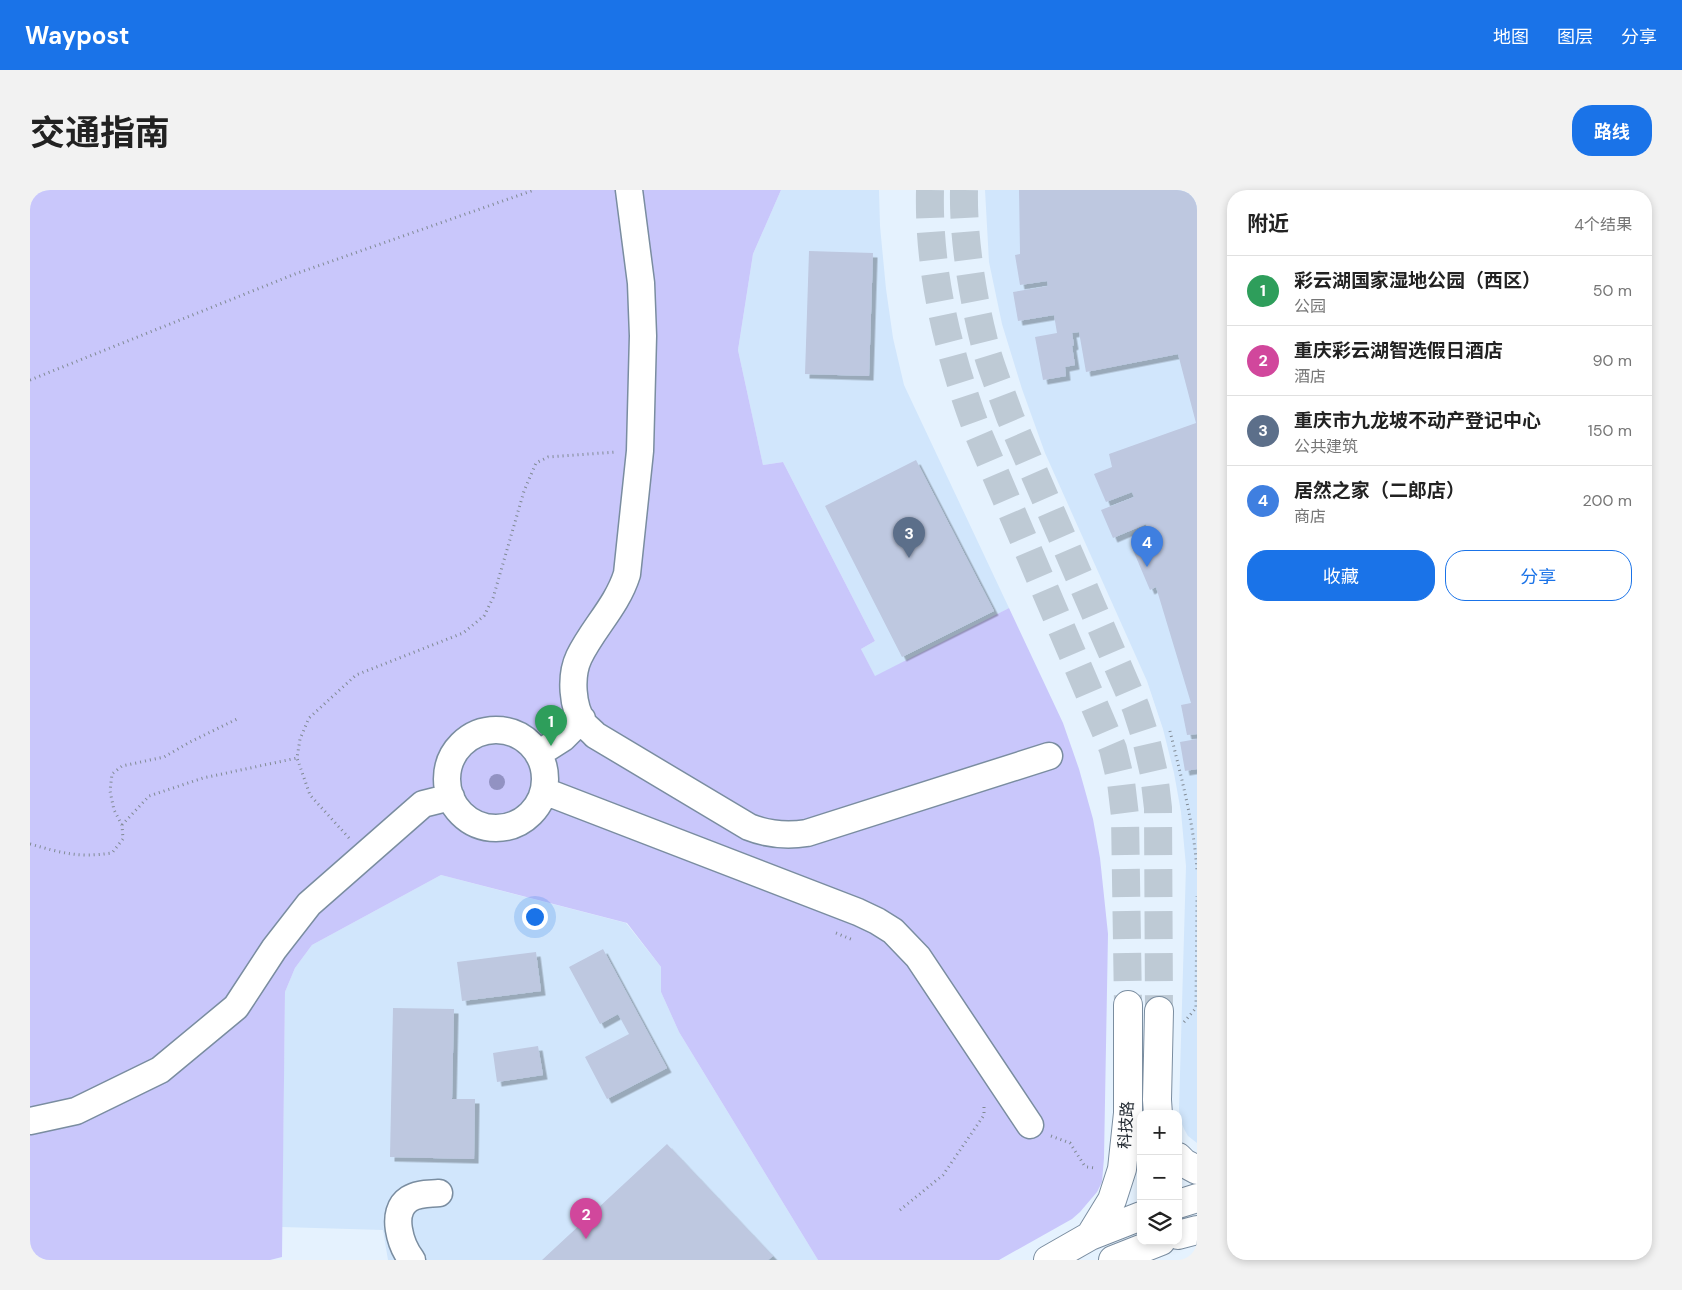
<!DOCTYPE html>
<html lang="zh">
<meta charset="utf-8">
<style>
body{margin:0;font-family:"DM Sans","Noto Sans SC",sans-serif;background:#f2f2f2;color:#222}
.controls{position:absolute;right:15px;bottom:15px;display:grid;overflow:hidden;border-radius:10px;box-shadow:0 2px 8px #0003}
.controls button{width:45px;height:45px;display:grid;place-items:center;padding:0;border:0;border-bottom:1px solid #e0e0e0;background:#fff;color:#222;font:25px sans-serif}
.you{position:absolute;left:504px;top:726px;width:18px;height:18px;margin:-12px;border:4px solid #fff;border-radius:50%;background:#1a73e8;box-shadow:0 0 0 8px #1a73e833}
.badge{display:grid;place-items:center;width:32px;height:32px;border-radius:50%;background:#1a73e8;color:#fff;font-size:16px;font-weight:700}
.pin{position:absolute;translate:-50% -41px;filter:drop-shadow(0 1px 2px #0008)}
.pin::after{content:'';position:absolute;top:26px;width:18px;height:15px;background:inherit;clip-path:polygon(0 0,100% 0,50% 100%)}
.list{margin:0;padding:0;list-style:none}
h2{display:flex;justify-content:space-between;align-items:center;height:65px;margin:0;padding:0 20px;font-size:21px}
h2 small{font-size:16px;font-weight:400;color:#767676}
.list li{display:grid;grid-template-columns:32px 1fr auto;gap:15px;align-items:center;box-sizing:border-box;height:70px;padding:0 20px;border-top:1px solid #e0e0e0}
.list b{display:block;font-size:19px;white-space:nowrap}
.list p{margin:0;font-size:16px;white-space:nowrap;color:#767676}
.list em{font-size:16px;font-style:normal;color:#767676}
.actions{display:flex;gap:10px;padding:15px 20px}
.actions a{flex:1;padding:11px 0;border:1px solid #1a73e8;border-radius:20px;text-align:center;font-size:18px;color:#1a73e8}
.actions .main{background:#1a73e8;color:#fff}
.icon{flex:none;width:28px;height:28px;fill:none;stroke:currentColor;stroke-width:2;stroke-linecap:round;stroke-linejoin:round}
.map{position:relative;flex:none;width:1167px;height:1070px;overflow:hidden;border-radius:20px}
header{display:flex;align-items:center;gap:30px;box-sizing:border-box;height:70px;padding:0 25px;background:#1a73e8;color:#fff}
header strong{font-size:24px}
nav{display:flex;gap:28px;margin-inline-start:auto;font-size:18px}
.intro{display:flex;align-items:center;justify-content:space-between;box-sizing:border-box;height:120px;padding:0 30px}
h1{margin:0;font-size:35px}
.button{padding:12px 22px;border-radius:20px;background:#1a73e8;color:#fff;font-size:18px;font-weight:700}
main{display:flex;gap:30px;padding:0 30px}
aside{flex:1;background:#fff;border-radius:20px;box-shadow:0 2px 8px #0003}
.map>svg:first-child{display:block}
.built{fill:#d1e6fc}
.green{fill:#c9c7fb}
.building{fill:#bec8e0;filter:url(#shadow)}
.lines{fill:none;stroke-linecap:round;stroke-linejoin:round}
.major-tunnel{stroke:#becad5;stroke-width:28;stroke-dasharray:28 14;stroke-linecap:butt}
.minor-casing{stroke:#7a8da0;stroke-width:29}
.major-casing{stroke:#7a8da0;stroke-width:30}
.path{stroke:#808a94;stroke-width:3;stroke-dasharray:1 4;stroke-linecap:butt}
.minor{stroke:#fff;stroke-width:26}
.major{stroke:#fff;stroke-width:28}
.tree{fill:#9292c2}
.labels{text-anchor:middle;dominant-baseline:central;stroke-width:4;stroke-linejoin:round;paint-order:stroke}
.street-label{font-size:16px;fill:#232a32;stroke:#fdfdfd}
</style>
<header>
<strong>Waypost</strong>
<nav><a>地图</a><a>图层</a><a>分享</a></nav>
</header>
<div class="intro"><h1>交通指南</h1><a class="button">路线</a></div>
<main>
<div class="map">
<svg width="1167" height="1070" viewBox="0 0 1167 1070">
<defs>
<filter id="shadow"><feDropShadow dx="4.5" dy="4.5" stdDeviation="0" flood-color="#0004"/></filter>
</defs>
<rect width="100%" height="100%" fill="#e5f2fe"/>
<path class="built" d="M751,0H849L850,36L856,99L863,148L874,195L979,418L845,487L831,459L845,451L753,272L733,275L708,160L723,64Z
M955,0H1167V953L1158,946L1154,939L1150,929L1149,919L1156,676L1151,622L1144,583L1133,539L1117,491L1015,263L992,199L972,134L959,72Z
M411,685L596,733L631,777V802L649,842L788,1070H358L353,1040L252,1037L255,802L265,778L282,755Z"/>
<path class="green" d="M0,0H751L723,64L708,160L733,275L753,272L845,451L831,459L845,486L979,418L1033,533L1049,579L1063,629L1070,668L1078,744L1074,968L1072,992L1067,1002L1050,1022L1042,1029L969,1070H788L649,842L631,802V777L597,733L411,685L282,755L265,778L255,802L252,1067L240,1070H0Z"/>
<path class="building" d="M989,0H1167V544L1157,545L1151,515L1161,513L1126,397L1120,400L1103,360L1123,351L1116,334L1083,348L1071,320L1104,307L1102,302L1076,312L1064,284L1082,277L1079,264L1166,233L1148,164L1056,182L1049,142L1042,143L1044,155L1042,156L1045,175L1035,177L1036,186L1013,190L1005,147L1027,143L1024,125L988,131L983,102L1018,96L1017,91L990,95L985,65L990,64Z
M779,61L843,63L839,186L775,184Z
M886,270L964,421L872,467L795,316Z
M1167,549V579L1155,581L1150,552Z
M573,759L637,878L577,909L555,867L599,844L588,824L570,834L539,777Z
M506,762L511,801L432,811L427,772Z
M363,818L424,819L422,909H445L444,969L360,967Z
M508,856L513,885L467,892L463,863Z
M637,954L743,1066L738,1070H512Z"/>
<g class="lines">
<path class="major-tunnel" d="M900,0C898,83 919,166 948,243L1083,559L1091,592L1095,626L1098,815
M934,0C933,46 942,103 953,147C959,174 971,201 980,227L1106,518L1116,549L1124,584L1128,618L1129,821"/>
<g class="minor-casing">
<path id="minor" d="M599,0L611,93L613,146L610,261L597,384C587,416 563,438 549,467C540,486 542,517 554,534C557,538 562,541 565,545L719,637C739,645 757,646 777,643L1019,566
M417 589a49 49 0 1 1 98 0a49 49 0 1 1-98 0Z
M508,564L533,548L552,529
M514,601L828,722L847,731L863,741L888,767L1000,935
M0,931L46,921L130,880L206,817L244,759L279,714L393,614L421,607
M382,1070C371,1056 359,1022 379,1009C388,1003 399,1004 409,1003"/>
</g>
<g class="major-casing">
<path id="major" d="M1128,924L1127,910L1129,821
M1148,967L1154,973L1167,980
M1148,1014L1167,1008
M1148,1045L1167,1040
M1060,1046L1082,1010L1092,979L1098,923V815
M1018,1070L1060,1046L1111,1026
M1083,1070L1131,1051"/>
</g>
<path class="path" d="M0,190L265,84L504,0
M1140,541C1151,587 1164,633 1167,681
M92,635L119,606L173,588L267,568
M319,648L280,605L267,568L270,549L279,528L326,485L433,443L454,426L463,408L494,301L506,273L518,267L586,262
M0,654C32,663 48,668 82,663L93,649L92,635L84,620L80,601L82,584L92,576L134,567L160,552L207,529
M806,743L823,750
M1154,832L1166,818L1167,706
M1021,946L1040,953L1054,975L1057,977L1065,978
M870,1020L913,985L950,931L954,925V914"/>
<use href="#minor" class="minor"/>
<use href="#major" class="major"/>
</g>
<circle class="tree" cx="467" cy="592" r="8"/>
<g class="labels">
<g class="street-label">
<text transform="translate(1096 935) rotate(-86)">科技路</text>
</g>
</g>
</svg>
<div class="controls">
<button>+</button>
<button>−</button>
<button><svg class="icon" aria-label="layers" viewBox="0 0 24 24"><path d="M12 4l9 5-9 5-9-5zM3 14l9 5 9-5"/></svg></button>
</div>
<div class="you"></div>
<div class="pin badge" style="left:521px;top:556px;background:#2e9e5b">1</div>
<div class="pin badge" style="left:556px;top:1049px;background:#d1479c">2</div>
<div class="pin badge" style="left:879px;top:368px;background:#5c6f8a">3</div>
<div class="pin badge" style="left:1117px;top:377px;background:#3f7fe0">4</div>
</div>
<aside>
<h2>附近<small>4个结果</small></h2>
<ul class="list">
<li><span class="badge" style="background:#2e9e5b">1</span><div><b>彩云湖国家湿地公园（西区）</b><p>公园</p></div><em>50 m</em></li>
<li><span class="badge" style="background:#d1479c">2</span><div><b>重庆彩云湖智选假日酒店</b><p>酒店</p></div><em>90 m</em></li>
<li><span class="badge" style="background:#5c6f8a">3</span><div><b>重庆市九龙坡不动产登记中心</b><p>公共建筑</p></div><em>150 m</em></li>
<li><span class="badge" style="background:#3f7fe0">4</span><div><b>居然之家（二郎店）</b><p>商店</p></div><em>200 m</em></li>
</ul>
<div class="actions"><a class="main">收藏</a><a>分享</a></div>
</aside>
</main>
